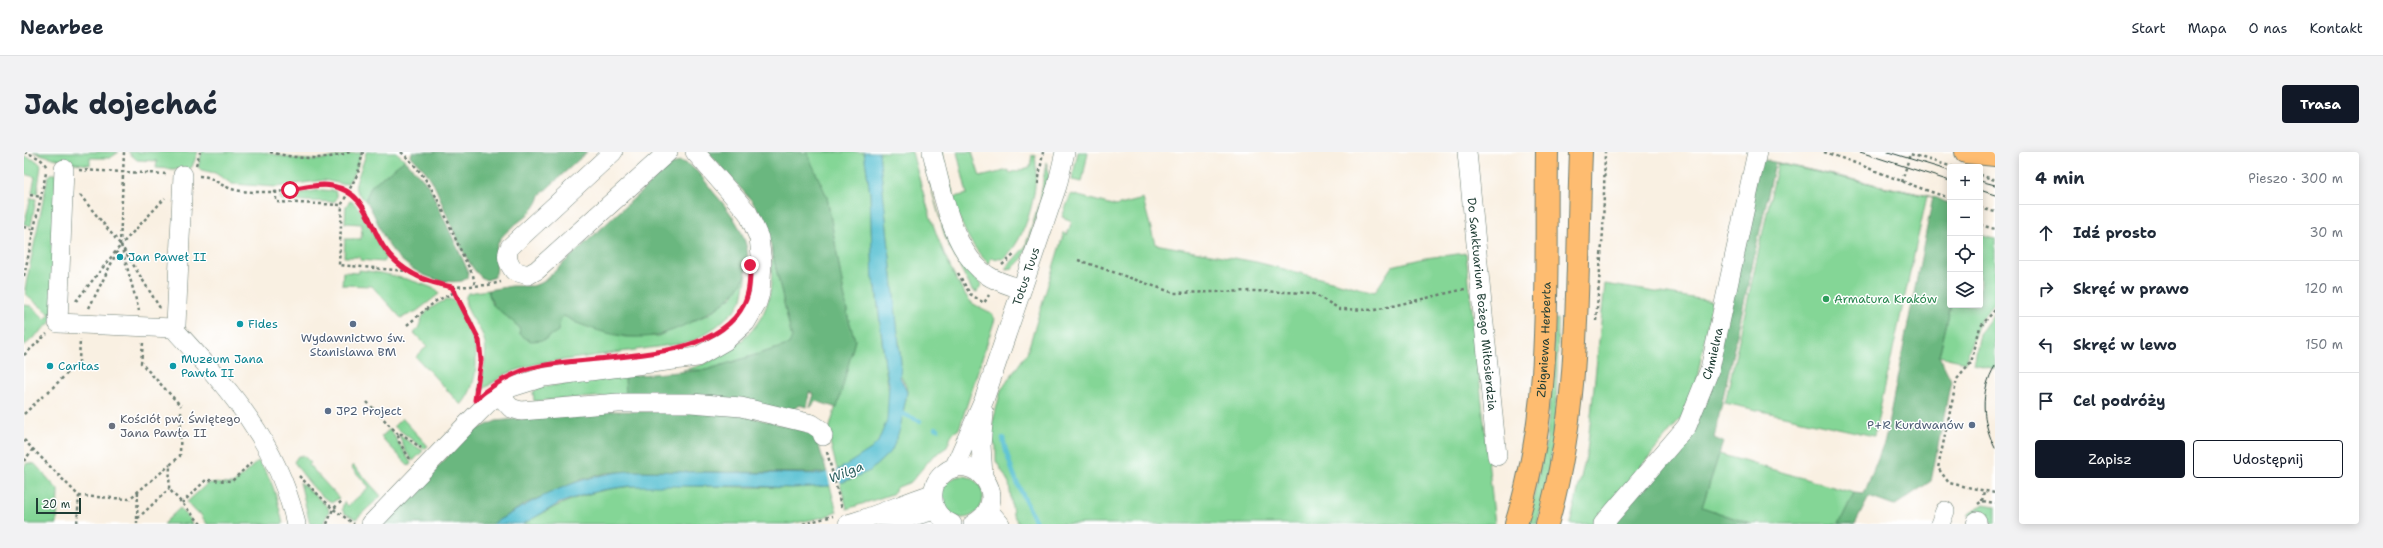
<!DOCTYPE html>
<html lang="pl">
<meta charset="utf-8">
<style>
body{margin:0;font-family:"Shantell Sans",sans-serif;background:#f2f2f3;color:#1f2937}
.controls{position:absolute;right:12px;top:12px;display:grid;overflow:hidden;border-radius:4px;box-shadow:0 2px 10px #0003}
.controls button{width:36px;height:36px;display:grid;place-items:center;padding:0;border:0;border-bottom:1px solid #e0e1e3;background:#fff;color:#1f2937;font:20px sans-serif}
.scale{position:absolute;left:12px;bottom:10px;width:45px;box-sizing:border-box;padding-left:4px;border:2px solid #1f3d34;border-top:0;font-size:11px;line-height:14px;white-space:nowrap;color:#1f3d34;-webkit-text-stroke:3px #fff;paint-order:stroke}
.stop{position:absolute;width:12px;height:12px;margin:-9px;border:3px solid #e11d48;border-radius:50%;background:#fff}
.stop.end{background:#e11d48;border-color:#fff;box-shadow:0 1px 4px #0008}
.list{margin:0;padding:0;list-style:none}
h2{display:flex;justify-content:space-between;align-items:center;height:52px;margin:0;padding:0 16px;font-size:17px}
h2 small{font-size:13px;font-weight:400;color:#747a83}
.list li{display:grid;grid-template-columns:26px 1fr auto;gap:12px;align-items:center;box-sizing:border-box;height:56px;padding:0 16px;border-top:1px solid #e0e1e3}
.list b{display:block;font-size:15px;white-space:nowrap}
.list em{font-size:13px;font-style:normal;color:#747a83}
.actions{display:flex;gap:8px;padding:12px 16px}
.actions a{flex:1;padding:9px 0;border:1px solid #111827;border-radius:4px;text-align:center;font-size:14px;color:#111827}
.actions .main{background:#111827;color:#fff}
.icon{flex:none;width:22px;height:22px;fill:none;stroke:currentColor;stroke-width:2;stroke-linecap:round;stroke-linejoin:round}
.map{position:relative;flex:none;width:1971px;height:372px;overflow:hidden;border-radius:4px}
header{display:flex;align-items:center;gap:24px;box-sizing:border-box;height:56px;padding:0 20px;background:#fff;border-bottom:1px solid #e0e1e3}
header strong{font-size:19px}
nav{display:flex;gap:22px;margin-inline-start:auto;font-size:14px}
.intro{display:flex;align-items:center;justify-content:space-between;box-sizing:border-box;height:96px;padding:0 24px}
h1{margin:0;font-size:28px}
.button{padding:10px 18px;border-radius:4px;background:#111827;color:#fff;font-size:14px;font-weight:700}
main{display:flex;gap:24px;padding:0 24px}
aside{flex:1;background:#fff;border-radius:4px;box-shadow:0 2px 10px #0003}
.map>svg:first-child{display:block}
.green{fill:#84d696;stroke:#528a65}
.forest{fill:#6bb77f;stroke:#457a5a}
.water{fill:#56c0d2;stroke:#3a7e83}
.pier{fill:#f9f0e2}
.lines{fill:none;stroke-linecap:round;stroke-linejoin:round}
.stream{stroke:#56c0d2;stroke-width:4.5}
.minor-casing{stroke:#6b7c71;stroke-width:20}
.major-casing{stroke:#6b7c71;stroke-width:24}
.path{stroke:#6b7c71;stroke-width:2.5;stroke-dasharray:3 3;stroke-linecap:butt}
.minor{stroke:#fff;stroke-width:19}
.major{stroke:#febc70;stroke-width:22}
.tram{stroke:#1f3d34;stroke-width:1}
.route{stroke:#e11d48;stroke-width:5}
.culture-dot{fill:#0f9aa8;stroke:#fff;stroke-width:1.5}
.leisure-dot{fill:#2e9e5b;stroke:#fff;stroke-width:1.5}
.service-dot{fill:#5c6f8a;stroke:#fff;stroke-width:1.5}
.worship-dot{fill:#6b7280;stroke:#fff;stroke-width:1.5}
.labels{text-anchor:middle;dominant-baseline:central;stroke-width:3;stroke-linejoin:round;paint-order:stroke}
.culture-label{font-size:12px;fill:#0d838f;stroke:#fff;text-anchor:start}
.street-label{font-size:12px;fill:#1f3d34;stroke:#fff}
.leisure-label{font-size:12px;fill:#27864d;stroke:#fff;text-anchor:start}
.service-label{font-size:12px;fill:#4e5e75;stroke:#fff}
.worship-label{font-size:12px;fill:#5b616d;stroke:#fff;text-anchor:start}
.water-label{font-size:13px;font-style:italic;fill:#306463;stroke:#fff}
</style>
<header>
<strong>Nearbee</strong>
<nav><a>Start</a><a>Mapa</a><a>O nas</a><a>Kontakt</a></nav>
</header>
<div class="intro"><h1>Jak dojechać</h1><a class="button">Trasa</a></div>
<main>
<div class="map">
<svg width="1971" height="372" viewBox="0 0 1971 372">
<rect width="100%" height="100%" fill="#fff"/>
<filter id="ink" filterUnits="userSpaceOnUse"><feTurbulence type="fractalNoise" baseFrequency=".025" numOctaves="2"/><feDisplacementMap in="SourceGraphic" scale="8" xChannelSelector="R" yChannelSelector="G"/><feConvolveMatrix kernelMatrix="1 2 1 2 8 2 1 2 1" color-interpolation-filters="sRGB"/></filter>
<filter id="wash" filterUnits="userSpaceOnUse"><feTurbulence type="fractalNoise" baseFrequency=".012" numOctaves="4" result="noise"/><feDisplacementMap in="SourceGraphic" scale="16" xChannelSelector="R" yChannelSelector="G"/><feGaussianBlur stdDeviation="0.9" result="paint"/><feColorMatrix in="noise" values="0 0 0 0 0 0 0 0 0 0 0 0 0 0 0 0 0 1.4 0 .05"/><feComposite in="paint" operator="in"/></filter>
<g filter="url(#wash)">
<rect width="100%" height="100%" fill="#f9f0e2"/>
<path class="green" d="M9,0H95L86,6H66V13L43,10Z
M104,0H174L168,15L163,18L132,16L133,9L113,8Z
M178,0C198,0 218,0 237,0C255,2 271,9 289,8C302,8 330,0 337,1L332,19L324,31L318,32L300,28L252,35L208,32L191,21L177,18L174,15Z
M342,0H372L381,8L348,33L341,48C338,45 333,41 332,38C329,33 341,9 342,0Z
M782,0H840L846,41L849,128L852,135C854,158 857,181 860,205C863,232 873,265 853,291C845,302 828,310 816,317H813L805,286V278L831,188L824,165L803,45Z
M855,0H888C902,51 914,100 943,145C950,157 965,155 971,167L935,277L928,282L923,295L908,305L887,330L874,335L868,342L823,357L816,331C856,317 871,302 879,260C880,254 883,246 883,239C882,228 872,223 877,211Z
M897,0H899C911,46 918,100 958,132L953,140L948,138L922,88Z
M916,0H918L930,45L943,42L933,0H948L956,25L984,18L986,21L1006,15L1008,3L1011,4C1016,34 1003,88 979,107L967,106L965,112C934,83 927,39 916,0Z
M1054,0H1064L1058,30L1048,28Z
M0,4L13,9L17,13L13,42L8,41L11,25L0,22Z
M1022,10L1024,16L1025,28L999,106L989,116L981,117L1001,95L1016,50Z
M1754,11L1903,44L1850,284L1701,251Z
M27,22H35L28,169L0,194V153L7,154L21,167L26,162L3,144L1,137L24,25Z
M298,38L311,39L313,44L312,48L309,50L256,48V44Z
M1047,42L1092,54L1119,47L1131,92L1232,110L1351,140L1368,114L1401,106L1442,101L1471,372H995L989,363L985,331L972,309V294L965,285L977,238L1003,201L1040,80L1043,83L1048,69L1038,65Z
M7,46L12,47L7,74L0,72Z
M326,49C337,52 355,94 362,105L359,110L336,108V105H320L321,87H337L338,72L321,71L322,54Z
M1956,83L1971,87V151L1956,168L1941,210L1915,204L1927,153H1956Z
M747,95L768,186L764,193L682,218H659C691,212 730,187 742,155C749,137 748,114 747,95Z
M335,118C362,121 388,127 413,138L415,142L393,159L377,166L348,134L318,133L319,120L335,121Z
M723,122L718,147L712,157L693,174L668,190L511,212L482,222L456,239C457,221 466,203 459,184C456,174 434,152 444,141L464,138L467,151L495,175L540,164L553,171L601,185L634,184L685,162L709,144Z
M1581,132L1688,149L1671,237L1659,264L1570,372H1546L1563,300Z
M424,147C432,148 437,157 440,164C454,190 459,228 437,253L392,205L403,194L390,181C397,175 395,170 399,164C405,156 415,151 424,147Z
M1971,161V217L1950,212L1956,182Z
M1531,167H1534C1533,237 1533,304 1513,372H1503L1523,286Z
M601,224L602,243L510,249L509,240L517,235Z
M378,266L404,294L400,297L370,274Z
M366,277L387,311L385,314L357,285Z
M375,283L399,299L389,309L381,298Z
M1695,302L1830,341L1815,372H1727L1678,355Z
M274,304H280L287,311L285,313L315,346L309,350C295,347 278,321 270,310Z
M234,309C249,325 254,351 259,372H183L175,360L174,362L163,350L184,331L209,332Z
M3,311L11,312L34,338L33,372H0V315Z
M329,313L357,344L332,367L320,361L318,357L320,350L324,354L345,335L327,315Z
M917 345a21 21 0 1 1 42 0a21 21 0 1 1-42 0Z
M276,330L304,355L305,359L299,372H286Z
M624,333L768,336L806,334L813,360L800,365L766,372H499C545,346 571,336 624,333Z
M1960,352L1971,354V372L1944,362Z
M156,356L167,368L166,369L168,372H139Z"/>
<path class="forest" d="M388,0H563L516,43C511,65 486,71 475,89C468,101 477,115 470,125L463,128C443,124 420,52 410,33C405,21 395,13 387,4Z
M684,0H782L784,3L803,45L824,165L831,188L813,256L792,249L786,256L790,242L785,240L783,255L775,253L766,260L602,243L601,224L682,218L764,193L768,186L741,68L727,48Z
M1736,7L1913,46L1926,52L1927,153L1915,204L1927,228L1907,329L1870,354L1845,345L1831,372H1815L1830,341L1840,342L1861,288L1909,45L1751,11L1690,286L1699,290L1678,355L1727,372H1586L1671,272Z
M381,8L405,34L444,119L443,126L438,129C409,134 374,113 361,87C354,74 350,59 341,48L348,33Z
M656,9C672,13 681,30 691,42C738,95 738,137 669,169C651,178 633,186 612,185C593,185 570,178 553,171C548,169 545,166 540,164L537,166L534,179L520,188L507,189L501,186L496,182L495,175L469,153L464,138L488,134H509L519,130L645,14Z
M573,259L706,260L791,281L803,321L606,319L582,321L559,327L503,351L468,372H359L447,280L472,269Z"/>
<path class="water" d="M840,0H855L877,211L876,225L883,240L876,277L868,298L846,319L819,330L804,334L768,336L729,334H605L578,338L556,344L536,351L499,372H468C513,346 554,323 606,319L796,322L816,317L847,297L854,290L863,268L865,232L861,213L852,135L849,129L846,41Z"/>
<path class="pier" d="M812,316L817,333L807,336L803,319Z"/>
<g class="lines">
<path class="stream" d="M874,260L896,269
M911,276L914,277
M979,286C985,317 999,344 1013,372"/>
</g>
</g>
<g filter="url(#ink)">
<g class="lines">
<g class="minor-casing">
<g id="minor">
<path d="M589,0L486,95C481,104 484,111 490,119L504,123L513,118L644,0"/>
<path d="M908,0C918,38 928,100 963,123C973,130 986,133 997,137"/>
<path id="s1" d="M1443,0L1473,304"/>
<path d="M40,17L34,171L149,176C204,236 254,290 272,372"/>
<path d="M149,176L152,173L159,23"/>
<path d="M475,243L487,256L497,259L594,251H667L717,255L788,272L797,278L799,284"/>
<path id="s2" d="M930,316L960,248L1033,34L1041,0"/>
<path d="M959,324L957,293L960,261"/>
<path d="M964,358L976,372"/>
<path d="M856,364L885,365L911,358"/>
<path d="M347,372L441,274L465,250L485,236L520,225L673,205L701,189L722,170L733,151L736,141L738,111L735,86L724,61L671,0"/>
<path d="M824,372C853,364 879,351 908,342"/>
<path d="M928,372C917,368 909,358 909,346C908,337 912,328 919,322C950,295 991,349 949,372"/>
<path id="s3" d="M1579,372L1663,274L1686,217L1733,0"/>
<path d="M1916,372L1921,359"/>
<path d="M1952,372L1953,369"/>
</g>
</g>
<g class="major-casing">
<g id="major">
<path d="M1942,0L1971,3"/>
<path id="s4" d="M1492,372C1530,252 1521,124 1523,0"/>
<path d="M1523,372C1558,251 1552,124 1557,0"/>
</g>
</g>
<path class="path" d="M0,0C10,4 18,5 23,16
M246,0C272,7 300,9 326,0
M339,0L334,21L318,52L315,113L383,119
M377,0C417,35 424,78 449,123L451,134
M1800,0C1843,14 1883,33 1926,46
M172,13L176,0
M55,18L144,22
M1956,23L1971,28
M175,24C189,24 193,32 205,36C217,41 237,40 250,40C274,39 301,26 324,40C342,51 347,69 355,87C370,116 397,130 428,135L455,188L457,208L451,239
M1878,30L1886,2L1929,15
M1014,32L1019,0
M252,39V50L318,53
M6,43L17,45
M56,43L96,92
M1956,56L1971,60
M1956,73L1971,77
M0,75L10,78
M96,93L100,0
M1054,108L1150,141L1229,139L1288,141L1316,157L1351,158L1441,137
M978,113L991,102
M934,121L946,142L960,151L965,143
M0,124L22,21
M428,135L464,133L477,130
M52,149L97,93L115,159
M65,156L94,98
M136,156L97,93L141,46
M1971,158L1956,175L1947,211L1933,227L1914,316L1925,331L1971,341
M1572,169L1579,79L1581,0
M383,173L412,149L431,140
M119,191L117,211L157,254
M0,203L23,182
M24,240L55,210L56,187
M343,250L374,282
M157,260L156,304L146,313L145,337L177,372
M0,262L19,244
M0,288L55,344L53,372
M803,300L818,357
M386,307L375,290L374,282H378L397,296
M0,309L9,297
M275,324L308,356L330,372
M55,344L105,347L146,313
M1958,349L1960,339
M158,351L182,328L208,329L230,308
M1954,352L1958,349L1971,351
M113,367L114,340
M113,372V367L145,337
M303,372L309,357L318,349
M779,372L809,364"/>
<use href="#minor" class="minor"/>
<use href="#major" class="major"/>
<path class="tram" d="M1836,0L1926,29
M1864,0L1926,19
M1956,29L1971,33
M1956,38L1971,43
M1971,214C1955,240 1958,270 1971,296
M1971,255V257"/>
</g>
</g>
<g class="lines" filter="url(#ink)">
<path class="route" d="M266,38C279,36 295,31 308,34C341,40 344,70 359,94C375,119 400,130 428,135L455,188L457,208L451,248C465,235 482,225 500,218C560,199 689,216 720,152C726,140 726,126 726,113"/>
</g>
<g class="culture-dot">
<circle cx="96" cy="105" r="4"/>
<circle cx="216" cy="172" r="4"/>
<circle cx="26" cy="214" r="4"/>
<circle cx="149" cy="214" r="4"/>
</g>
<circle class="leisure-dot" cx="1802" cy="147" r="4"/>
<g class="service-dot">
<circle cx="329" cy="172" r="4"/>
<circle cx="304" cy="259" r="4"/>
<circle cx="1948" cy="273" r="4"/>
</g>
<circle class="worship-dot" cx="88" cy="274" r="4"/>
<g class="labels">
<g class="culture-label">
<text x="104" y="105">Jan Paweł II</text>
<text x="224" y="172">Fides</text>
<text x="157" y="207">Muzeum Jana<tspan x="157" dy="14">Pawła II</tspan></text>
<text x="34" y="214">Caritas</text>
</g>
<g class="street-label">
<text stroke="none"><textPath href="#s2" startOffset="205">Totus Tuus</textPath></text>
<text stroke="none"><textPath href="#s1" startOffset="153">Do Sanktuarium Bożego Miłosierdzia</textPath></text>
<text stroke="none"><textPath href="#s4" startOffset="187">Zbigniewa Herberta</textPath></text>
<text stroke="none"><textPath href="#s3" startOffset="206">Chmielna</textPath></text>
</g>
<g class="leisure-label">
<text x="1810" y="147">Armatura Kraków</text>
</g>
<g class="service-label">
<text x="329" y="186">Wydawnictwo św.<tspan x="329" dy="14">Stanislawa BM</tspan></text>
<text x="312" y="259" text-anchor="start">JP2 Project</text>
<text x="1940" y="273" text-anchor="end">P+R Kurdwanów</text>
</g>
<g class="worship-label">
<text x="96" y="267">Kościół pw. Świętego<tspan x="96" dy="14">Jana Pawła II</tspan></text>
</g>
<g class="water-label">
<text transform="translate(822 320) rotate(-22)">Wilga</text>
</g>
</g>
</svg>
<div class="controls">
<button>+</button>
<button>−</button>
<button><svg class="icon" aria-label="locate" viewBox="0 0 24 24"><circle cx="12" cy="12" r="6"/><path d="M12 2v4M12 18v4M2 12h4M18 12h4"/></svg></button>
<button><svg class="icon" aria-label="layers" viewBox="0 0 24 24"><path d="M12 4l9 5-9 5-9-5zM3 14l9 5 9-5"/></svg></button>
</div>
<div class="scale">20 m</div>
<div class="stop" style="left:266px;top:38px"></div>
<div class="stop end" style="left:726px;top:113px"></div>
</div>
<aside>
<h2>4 min<small>Pieszo · 300 m</small></h2>
<ul class="list">
<li><svg class="icon" aria-label="ahead" viewBox="0 0 24 24"><path d="M12 20V5M6 11l6-6 6 6"/></svg><div><b>Idź prosto</b></div><em>30 m</em></li>
<li><svg class="icon" aria-label="right" viewBox="0 0 24 24"><path d="M7 20v-9h11M14 6l5 5-5 5"/></svg><div><b>Skręć w prawo</b></div><em>120 m</em></li>
<li><svg class="icon" aria-label="left" viewBox="0 0 24 24"><path d="M17 20v-9H6M10 6l-5 5 5 5"/></svg><div><b>Skręć w lewo</b></div><em>150 m</em></li>
<li><svg class="icon" aria-label="arrive" viewBox="0 0 24 24"><path d="M6 21V4h12l-3 4 3 4H6"/></svg><div><b>Cel podróży</b></div></li>
</ul>
<div class="actions"><a class="main">Zapisz</a><a>Udostępnij</a></div>
</aside>
</main>
